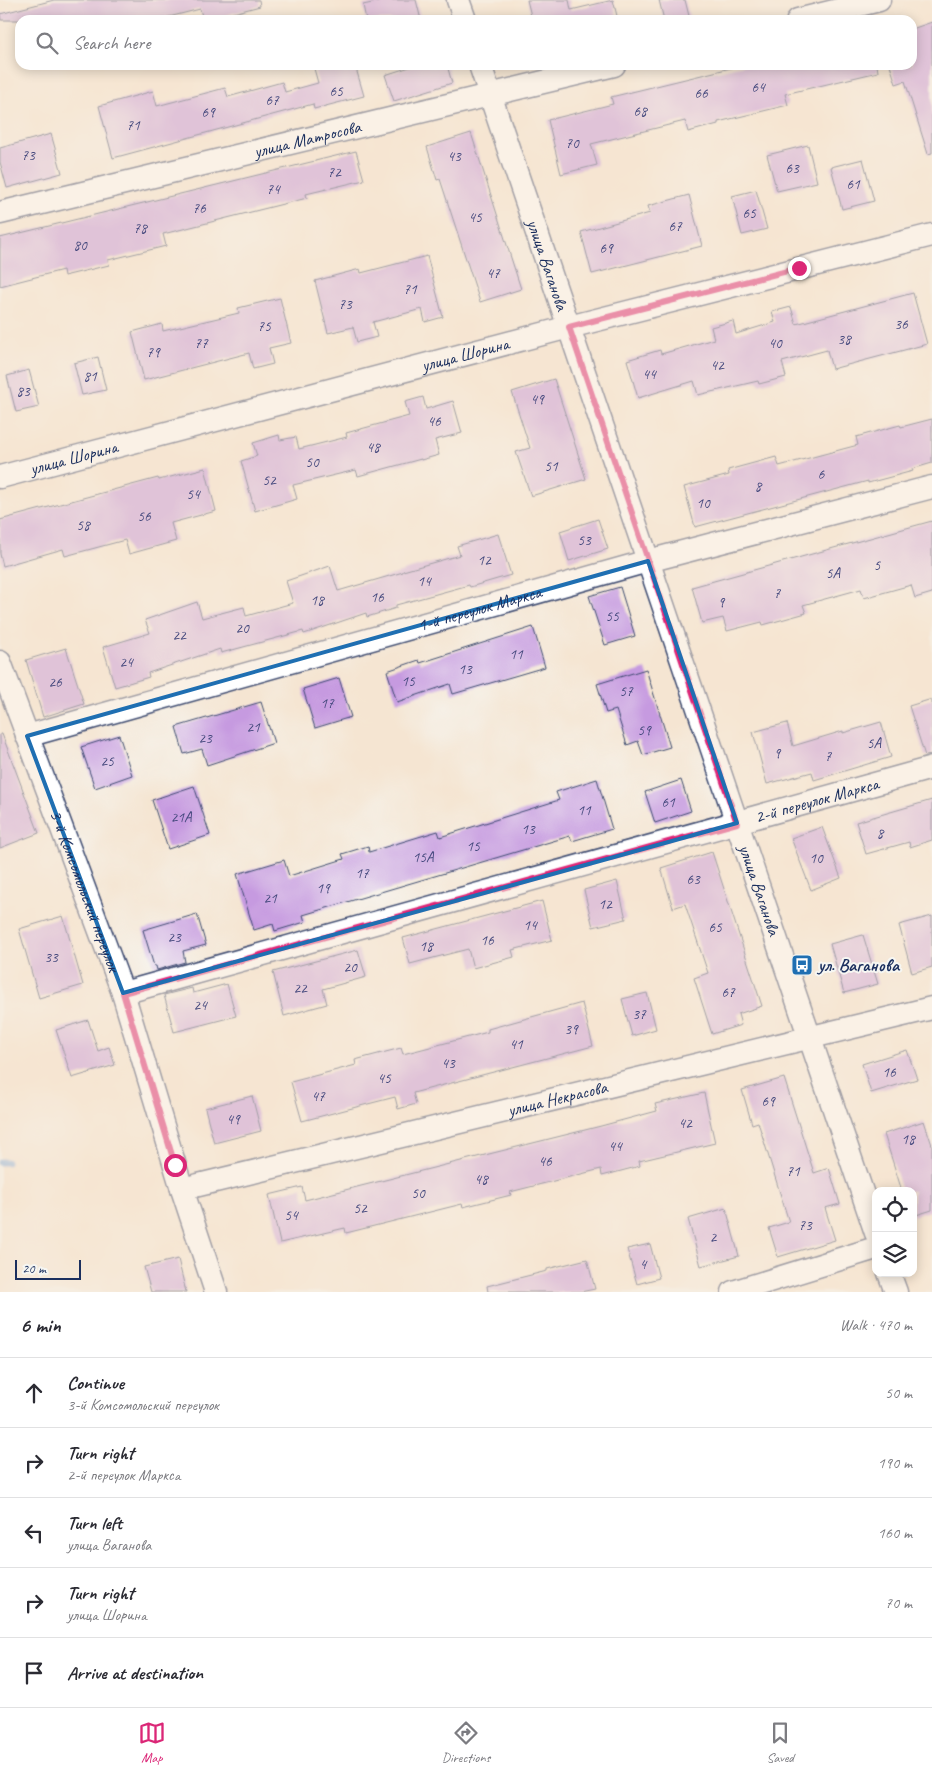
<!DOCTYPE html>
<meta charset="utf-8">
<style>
body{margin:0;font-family:Caveat,sans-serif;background:#f7f7f7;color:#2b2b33}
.controls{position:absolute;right:15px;bottom:15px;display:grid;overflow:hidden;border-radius:10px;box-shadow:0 2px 12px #0003}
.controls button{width:45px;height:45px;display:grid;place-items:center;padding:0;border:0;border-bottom:1px solid #e1e1e2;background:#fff;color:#2b2b33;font:25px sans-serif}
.scale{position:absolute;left:15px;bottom:12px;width:66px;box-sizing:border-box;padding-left:5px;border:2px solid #1b2f5e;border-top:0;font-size:14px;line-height:18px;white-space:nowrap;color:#1b2f5e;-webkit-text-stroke:4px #f6f6f2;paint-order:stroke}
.stop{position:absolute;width:15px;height:15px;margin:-11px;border:4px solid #db2777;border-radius:50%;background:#fff}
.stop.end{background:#db2777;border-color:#fff;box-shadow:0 1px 5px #0008}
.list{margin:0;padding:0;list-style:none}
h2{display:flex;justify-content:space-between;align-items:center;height:65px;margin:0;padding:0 20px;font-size:21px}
h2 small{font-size:16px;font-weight:400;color:#7c7c81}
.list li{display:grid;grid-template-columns:32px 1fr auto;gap:15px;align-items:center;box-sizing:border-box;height:70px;padding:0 20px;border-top:1px solid #e1e1e2}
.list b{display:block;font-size:19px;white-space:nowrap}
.list p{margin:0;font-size:16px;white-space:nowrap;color:#7c7c81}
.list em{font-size:16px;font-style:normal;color:#7c7c81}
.icon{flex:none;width:28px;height:28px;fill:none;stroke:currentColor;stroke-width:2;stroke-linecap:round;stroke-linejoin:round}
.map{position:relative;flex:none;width:932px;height:1292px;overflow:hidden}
.search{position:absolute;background:#fff;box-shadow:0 2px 12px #0003;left:15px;right:15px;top:15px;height:55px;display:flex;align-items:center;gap:12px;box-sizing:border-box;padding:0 18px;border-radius:15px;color:#7c7c81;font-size:19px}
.sheet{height:415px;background:#fff}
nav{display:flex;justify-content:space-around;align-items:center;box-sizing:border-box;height:70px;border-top:1px solid #e1e1e2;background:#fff;font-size:14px;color:#7c7c81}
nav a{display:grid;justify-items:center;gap:2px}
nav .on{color:#db2777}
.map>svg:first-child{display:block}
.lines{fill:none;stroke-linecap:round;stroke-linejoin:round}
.stream{stroke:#72a4dd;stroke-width:7}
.building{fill:#c69ae0}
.minor-casing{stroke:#3c4a6f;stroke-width:25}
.minor{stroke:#fff;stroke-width:22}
.route{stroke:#db2777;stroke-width:6}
.marked{fill:none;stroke:#1f6fb2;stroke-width:4;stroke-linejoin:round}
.labels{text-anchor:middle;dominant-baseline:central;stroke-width:4;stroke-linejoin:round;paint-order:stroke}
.number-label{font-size:15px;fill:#464a7e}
.street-label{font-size:18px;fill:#1b2f5e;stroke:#f6f6f2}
.poi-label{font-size:18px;font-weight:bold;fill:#1b2f5e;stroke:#f6f6f2;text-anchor:start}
</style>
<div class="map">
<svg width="932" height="1292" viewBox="0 0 932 1292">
<rect width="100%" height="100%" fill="#f6f6f2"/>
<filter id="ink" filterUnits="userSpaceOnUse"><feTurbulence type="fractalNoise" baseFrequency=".02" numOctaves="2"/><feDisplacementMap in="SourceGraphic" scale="10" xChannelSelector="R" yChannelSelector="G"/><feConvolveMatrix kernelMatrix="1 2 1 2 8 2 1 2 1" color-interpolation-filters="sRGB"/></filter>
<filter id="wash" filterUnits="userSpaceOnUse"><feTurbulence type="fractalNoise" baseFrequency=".0096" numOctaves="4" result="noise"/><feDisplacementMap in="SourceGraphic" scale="20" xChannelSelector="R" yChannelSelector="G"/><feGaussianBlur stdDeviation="1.12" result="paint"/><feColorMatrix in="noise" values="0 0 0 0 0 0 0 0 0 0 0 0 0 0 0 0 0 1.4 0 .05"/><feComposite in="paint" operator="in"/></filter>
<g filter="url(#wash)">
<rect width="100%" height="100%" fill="#f5e5d2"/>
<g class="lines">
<path class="stream" d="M0,1162H6"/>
</g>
<g id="blocks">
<path class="building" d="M54,0H259L260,6L207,20H203L200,9L157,20H1L0,14Z
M386,0H416L421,20H366L363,5Z
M527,0H569L571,10L613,0L618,20H532Z
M659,0H685L690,20H664Z
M932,22V153L928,154L905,81L896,84L890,65H912V29Z
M313,65H355L364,96L314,109L313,104L113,158L99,106L153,91L157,106L225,88L228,97L282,82L285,92L318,83Z
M416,65H447L452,83L394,101L385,75Z
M743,65H877L878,72L785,94L788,105L718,122V124L688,132L685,121L591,144L597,165L561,174L548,120L613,104L611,97Z
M471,133L521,289L480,302L440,179L437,180L427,147Z
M51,134L62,173L7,188L0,162V148Z
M808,145L817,182L777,191L767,155Z
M356,151L364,180L306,194L307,198L163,234L166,246L108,260L109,265L64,276L63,270L0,286V238Z
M863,159L874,201L842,209L831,167Z
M756,190L767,229L742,235L732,196Z
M689,195L702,246L592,274L581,232L650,213L648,206Z
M427,256L443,317L425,322L422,309L373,322L377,337L357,342L353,327L328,333L315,281L360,269L361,273Z
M913,293L927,344L832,369L827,350L782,362L786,377L759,384L758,381L698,395L694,381L638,398L627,360L660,350L661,354L714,339L711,327L733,321L736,334L775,322L772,312L791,307L796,324Z
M280,298L291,343L269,348L273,364L253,369L249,353L144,380L132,332L162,324L163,331L239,313L238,308Z
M98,357L106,390L82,395L74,363Z
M29,370L39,407L16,412L7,376Z
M554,379L586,479L531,496L516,452L530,448L512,392Z
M423,397L426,409L453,401L462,433L435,440L439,455L421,460V459L358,476L356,470L293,485L297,499L255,511L241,461L257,456L253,443L279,435L280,440L296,437L299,449L347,437L346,433L409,416L405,402Z
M932,419V463L912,469L913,471L868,483V481L695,527L684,487L729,475L728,470L776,457L779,466L858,445L856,437L900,425L901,427Z
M205,468L216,511L171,523L176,541L129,554L125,540L65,556L63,549L3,566L0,554V520L158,478L159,480Z
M598,519L608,549L569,561L560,531Z
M932,521V593L915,598L911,585L864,598L861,589L803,605L806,613L763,625L762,622L727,631L723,618L702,623L692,587Z
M498,534L511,575L470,587L469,585L396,605V608L367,617L366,613L304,634L303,631L221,653L220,649L148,673L149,677L115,687L103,647L150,633L145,620L197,602L202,618L244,607L246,616L293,603L286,581L330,566L338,591L403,572V571L460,555L457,546Z
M620,587L635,636L605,645L589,596Z
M533,627L545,667L453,694L450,684L397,702L387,671L419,660L420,663Z
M66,648L84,704L43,717L26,660Z
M646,669L670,747L643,755L638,741L627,745L616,710L606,713L597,684Z
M339,678L351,717L315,728L303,689Z
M932,699V755L925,756L909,706Z
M261,702L274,743L207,765L202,749L184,754L176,727Z
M881,722L891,757L814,780L812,772L767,784L753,732L787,723L793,746L843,731V733Z
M0,734H2L39,833L0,848Z
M119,735L132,775L95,788L81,747Z
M597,779L612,829L572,841L570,836L303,915L305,922L275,931L273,924L254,930L237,874L284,860L289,876L344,859L342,854L368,846L369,852L438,831L440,837L559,800L556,792Z
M681,780L691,811L655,823L645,792Z
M194,786L210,835L168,849L152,800Z
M932,800V840L910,847L909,842L866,854L856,822Z
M822,827L841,878L811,890L791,838Z
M712,852L762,1006L738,1014L741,1025L712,1034L694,978L708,973L685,904L673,908L661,868Z
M617,881L626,919L593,927L584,890Z
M542,901L552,940L512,950L514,957L473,968L468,949L410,964L403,938Z
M197,914L206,945L183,951L185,962L157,970L156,966H154L143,930Z
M63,916L83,985L39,998L19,929Z
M932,916V967L912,973L899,925Z
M863,935L878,984L844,993L830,944Z
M358,950L366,977L323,989L327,1004L284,1016L273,972Z
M227,984L236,1016L174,1032L164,995L192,988L193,993Z
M647,993L656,1029L632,1036L622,999Z
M582,1003L593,1046L413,1093L416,1104L398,1109L395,1097L302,1121L291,1082L356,1065L355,1060L401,1048L403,1054L488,1032V1029Z
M88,1020L98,1051L109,1047L115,1065L72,1078L56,1030Z
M907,1050L917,1079L871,1093L862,1064Z
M784,1078L814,1173L829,1168L840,1204L825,1208L835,1240L778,1257L769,1228L789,1222L758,1122L752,1124L742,1090Z
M704,1093L715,1143L639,1161L640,1166L602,1176L601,1169L510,1192L511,1195L463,1207L462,1204L346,1233L345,1228L280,1243L269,1195L302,1187L305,1200L601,1126L657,1111L655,1104Z
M252,1096L261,1131L214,1143L205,1108Z
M924,1121L932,1145V1210L913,1216V1191H902L884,1134Z
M726,1208L739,1256L701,1266L688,1219Z
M650,1244L659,1278L637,1284L627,1249Z
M178,1259L186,1292H151L144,1267Z
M587,1259L595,1289L580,1292H488L487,1286L547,1271V1269Z"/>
</g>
</g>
<g filter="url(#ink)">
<use href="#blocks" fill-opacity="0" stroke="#3c4a6f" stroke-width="1"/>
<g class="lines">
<g class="minor-casing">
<g id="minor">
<path d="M458,0L465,20"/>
<path d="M798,20L879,0"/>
<path id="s1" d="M480,65L876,1233"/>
<path id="s2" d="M0,213L614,65"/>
<path id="s3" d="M0,477L569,327L932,235"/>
<path id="s4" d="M0,662L123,993L182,1189L216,1292"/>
<path id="s5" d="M27,736L648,561L932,487"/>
<path id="s6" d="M123,993L932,768"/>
<path id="s7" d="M182,1189L932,1008"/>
<path d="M889,1273L896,1292"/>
<path d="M733,1292L876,1248"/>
</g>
</g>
<use href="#minor" class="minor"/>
</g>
</g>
<g class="lines" filter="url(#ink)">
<path class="route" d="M175,1165L123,993L737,823L569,327L799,268"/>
</g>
<path d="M0 0H932V1292H0ZM648,561L737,823L123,993L27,736Z" fill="#f5e5d2" fill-opacity=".55" fill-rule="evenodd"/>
<path class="marked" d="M648,561L737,823L123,993L27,736Z"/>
<defs>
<g id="bus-square" transform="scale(1.125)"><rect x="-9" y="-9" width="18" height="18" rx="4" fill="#1f6fb2" stroke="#f6f6f2"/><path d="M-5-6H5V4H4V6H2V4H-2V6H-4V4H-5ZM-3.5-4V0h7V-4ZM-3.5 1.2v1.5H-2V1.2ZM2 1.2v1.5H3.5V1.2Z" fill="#fff"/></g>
</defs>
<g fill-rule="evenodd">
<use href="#bus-square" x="802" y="965"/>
</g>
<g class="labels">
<g class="number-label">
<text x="758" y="87">64</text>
<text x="336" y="91">65</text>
<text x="701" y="93">66</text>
<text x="272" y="100">67</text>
<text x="640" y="111">68</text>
<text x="208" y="112">69</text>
<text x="133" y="125">71</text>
<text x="572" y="143">70</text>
<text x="28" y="155">73</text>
<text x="454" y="156">43</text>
<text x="792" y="168">63</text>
<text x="334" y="172">72</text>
<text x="853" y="184">61</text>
<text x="273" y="189">74</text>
<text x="199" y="208">76</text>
<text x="749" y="213">65</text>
<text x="475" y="217">45</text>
<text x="675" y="226">67</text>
<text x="140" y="228">78</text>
<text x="80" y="245">80</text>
<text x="606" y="248">69</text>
<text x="493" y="273">47</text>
<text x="410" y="289">71</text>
<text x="345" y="304">73</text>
<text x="901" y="324">36</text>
<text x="264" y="326">75</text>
<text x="844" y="339">38</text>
<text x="201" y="343">77</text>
<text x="775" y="343">40</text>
<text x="153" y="352">79</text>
<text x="717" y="365">42</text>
<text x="649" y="374">44</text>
<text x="90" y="376">81</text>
<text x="23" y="391">83</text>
<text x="537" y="399">49</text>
<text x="434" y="421">46</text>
<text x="373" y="447">48</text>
<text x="312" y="462">50</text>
<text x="551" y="466">51</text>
<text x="821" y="474">6</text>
<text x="269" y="480">52</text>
<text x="758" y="486">8</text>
<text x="193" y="494">54</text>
<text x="703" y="503">10</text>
<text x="144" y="516">56</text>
<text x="83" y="525">58</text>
<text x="584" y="540">53</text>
<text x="484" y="560">12</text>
<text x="877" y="565">5</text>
<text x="833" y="573">5А</text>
<text x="424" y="581">14</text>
<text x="777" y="593">7</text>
<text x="377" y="597">16</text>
<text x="317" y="600">18</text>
<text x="721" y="602">9</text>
<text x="612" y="616">55</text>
<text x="242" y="628">20</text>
<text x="179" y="635">22</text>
<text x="516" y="654">11</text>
<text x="126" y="662">24</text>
<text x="465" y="669">13</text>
<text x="408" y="681">15</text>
<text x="55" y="682">26</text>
<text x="626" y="691">57</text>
<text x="327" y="703">17</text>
<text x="253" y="727">21</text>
<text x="644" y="730">59</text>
<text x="205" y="738">23</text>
<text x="874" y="743">5А</text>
<text x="777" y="753">9</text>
<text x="828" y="756">7</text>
<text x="107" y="761">25</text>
<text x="668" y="802">61</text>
<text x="584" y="810">11</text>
<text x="181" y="817">21А</text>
<text x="528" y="829">13</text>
<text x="880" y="833">8</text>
<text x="473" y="846">15</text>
<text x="423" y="857">15А</text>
<text x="816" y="858">10</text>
<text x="362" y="873">17</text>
<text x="693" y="879">63</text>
<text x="323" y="888">19</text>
<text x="270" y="898">21</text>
<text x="605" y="904">12</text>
<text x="530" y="925">14</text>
<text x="715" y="927">65</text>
<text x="174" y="937">23</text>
<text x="487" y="940">16</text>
<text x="426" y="946">18</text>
<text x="51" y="957">33</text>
<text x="350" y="967">20</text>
<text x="300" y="988">22</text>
<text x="728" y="992">67</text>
<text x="200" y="1005">24</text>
<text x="639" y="1014">37</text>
<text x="571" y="1029">39</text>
<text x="516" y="1044">41</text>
<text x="448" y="1063">43</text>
<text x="889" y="1072">16</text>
<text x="384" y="1078">45</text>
<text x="318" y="1096">47</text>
<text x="768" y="1101">69</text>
<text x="233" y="1119">49</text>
<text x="685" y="1123">42</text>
<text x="908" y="1139">18</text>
<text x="615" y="1146">44</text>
<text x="545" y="1161">46</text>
<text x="793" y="1171">71</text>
<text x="481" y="1179">48</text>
<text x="418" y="1193">50</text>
<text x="360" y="1208">52</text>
<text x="291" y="1215">54</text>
<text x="805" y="1225">73</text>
<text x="713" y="1237">2</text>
<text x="643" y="1264">4</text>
</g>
<g class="street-label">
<text stroke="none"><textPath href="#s2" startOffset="316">улица Матросова</textPath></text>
<text stroke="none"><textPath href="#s1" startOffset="211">улица Ваганова</textPath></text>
<text stroke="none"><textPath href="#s3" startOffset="481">улица Шорина</textPath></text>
<text stroke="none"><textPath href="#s3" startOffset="76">улица Шорина</textPath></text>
<text stroke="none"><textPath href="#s5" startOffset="470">1-й переулок Маркса</textPath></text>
<text stroke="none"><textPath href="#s6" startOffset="720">2-й переулок Маркса</textPath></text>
<text stroke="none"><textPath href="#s4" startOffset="244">3-й Комсомольский переулок</textPath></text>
<text stroke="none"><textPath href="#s1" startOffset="871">улица Ваганова</textPath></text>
<text stroke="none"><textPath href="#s7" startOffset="386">улица Некрасова</textPath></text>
</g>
<g class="poi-label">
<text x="818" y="965">ул. Ваганова</text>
</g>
</g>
</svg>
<div class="controls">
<button><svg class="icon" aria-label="locate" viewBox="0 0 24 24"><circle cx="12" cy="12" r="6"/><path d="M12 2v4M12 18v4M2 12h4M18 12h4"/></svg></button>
<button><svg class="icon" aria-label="layers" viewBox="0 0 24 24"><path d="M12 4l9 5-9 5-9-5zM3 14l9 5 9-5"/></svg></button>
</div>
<div class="scale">20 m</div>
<div class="stop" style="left:175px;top:1165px"></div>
<div class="stop end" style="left:799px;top:268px"></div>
<div class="search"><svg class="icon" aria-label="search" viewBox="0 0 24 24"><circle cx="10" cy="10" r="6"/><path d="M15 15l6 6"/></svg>Search here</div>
</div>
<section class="sheet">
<h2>6 min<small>Walk · 470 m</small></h2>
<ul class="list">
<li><svg class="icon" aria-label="ahead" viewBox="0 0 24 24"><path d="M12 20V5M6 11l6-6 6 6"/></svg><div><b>Continue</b><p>3-й Комсомольский переулок</p></div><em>50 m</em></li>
<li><svg class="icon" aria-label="right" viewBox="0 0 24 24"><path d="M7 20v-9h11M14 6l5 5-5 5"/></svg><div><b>Turn right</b><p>2-й переулок Маркса</p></div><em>190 m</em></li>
<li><svg class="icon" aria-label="left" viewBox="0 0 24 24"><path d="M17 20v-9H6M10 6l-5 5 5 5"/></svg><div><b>Turn left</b><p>улица Ваганова</p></div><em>160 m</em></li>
<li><svg class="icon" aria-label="right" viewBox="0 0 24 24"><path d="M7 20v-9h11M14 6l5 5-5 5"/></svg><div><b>Turn right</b><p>улица Шорина</p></div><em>70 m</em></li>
<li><svg class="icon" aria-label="arrive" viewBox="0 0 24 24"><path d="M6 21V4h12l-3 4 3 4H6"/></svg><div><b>Arrive at destination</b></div></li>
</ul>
</section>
<nav>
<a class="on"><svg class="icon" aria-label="map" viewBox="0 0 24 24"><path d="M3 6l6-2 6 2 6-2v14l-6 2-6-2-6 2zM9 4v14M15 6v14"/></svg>Map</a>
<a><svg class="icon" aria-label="directions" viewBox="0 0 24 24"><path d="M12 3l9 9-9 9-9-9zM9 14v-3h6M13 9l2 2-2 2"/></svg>Directions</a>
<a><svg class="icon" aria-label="saved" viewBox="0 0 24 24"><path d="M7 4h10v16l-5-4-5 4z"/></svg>Saved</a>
</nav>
